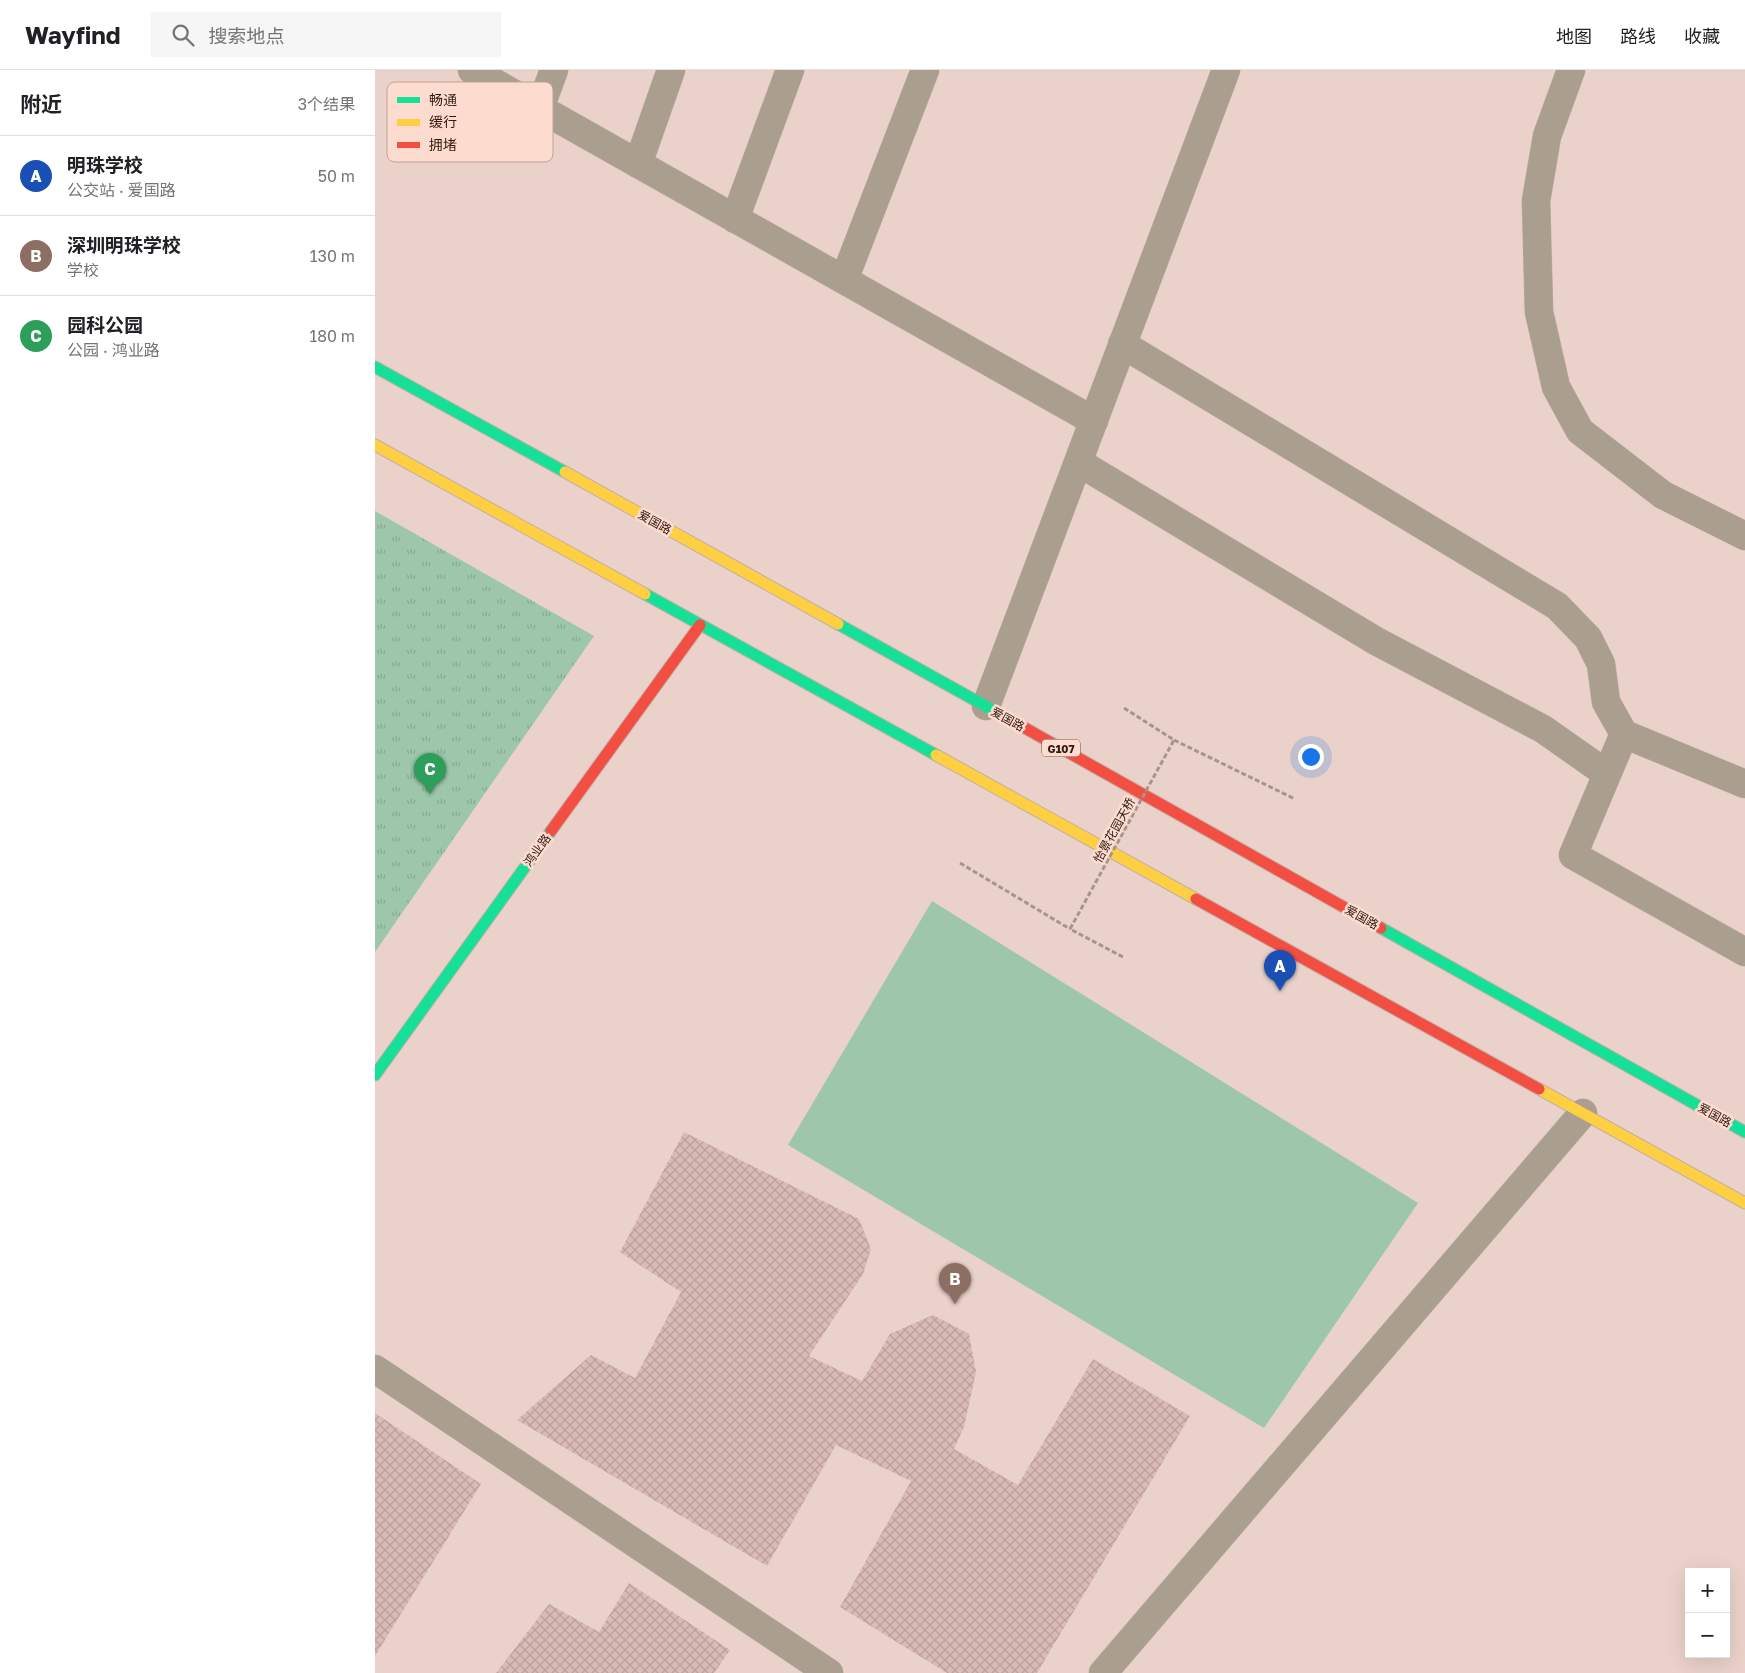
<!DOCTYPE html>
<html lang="zh">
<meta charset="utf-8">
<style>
body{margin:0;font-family:"Golos Text","Noto Sans SC",sans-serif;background:#f6f6f6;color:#202124}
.controls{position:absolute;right:15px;bottom:15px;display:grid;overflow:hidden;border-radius:0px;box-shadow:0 5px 20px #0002}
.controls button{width:45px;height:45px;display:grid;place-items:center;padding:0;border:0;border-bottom:1px solid #e0e0e0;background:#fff;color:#202124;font:25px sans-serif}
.you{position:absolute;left:935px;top:686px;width:18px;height:18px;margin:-12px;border:4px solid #fff;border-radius:50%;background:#1a73e8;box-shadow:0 0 0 8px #1a73e833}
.badge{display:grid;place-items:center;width:32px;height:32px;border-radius:50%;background:#0b8043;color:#fff;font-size:16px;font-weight:700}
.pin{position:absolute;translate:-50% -41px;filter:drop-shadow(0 1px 2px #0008)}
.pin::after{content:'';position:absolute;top:26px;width:18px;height:15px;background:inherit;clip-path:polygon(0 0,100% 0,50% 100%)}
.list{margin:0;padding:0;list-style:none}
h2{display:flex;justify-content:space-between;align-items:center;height:65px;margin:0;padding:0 20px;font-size:21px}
h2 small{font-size:16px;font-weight:400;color:#757577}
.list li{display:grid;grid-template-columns:32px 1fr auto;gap:15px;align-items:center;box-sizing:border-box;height:80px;padding:0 20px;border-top:1px solid #e0e0e0}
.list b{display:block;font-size:19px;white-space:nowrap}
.list p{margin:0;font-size:16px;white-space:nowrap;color:#757577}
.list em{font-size:16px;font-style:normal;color:#757577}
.icon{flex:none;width:28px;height:28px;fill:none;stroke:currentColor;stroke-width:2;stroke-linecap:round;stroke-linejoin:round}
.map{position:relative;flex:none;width:1370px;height:1603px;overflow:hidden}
header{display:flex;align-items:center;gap:30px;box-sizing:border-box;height:70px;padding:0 25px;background:#fff;border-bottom:1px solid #e0e0e0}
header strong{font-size:24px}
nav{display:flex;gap:28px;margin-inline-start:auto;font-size:18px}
.search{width:350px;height:45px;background:#f6f6f6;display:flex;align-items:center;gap:12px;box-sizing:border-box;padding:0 18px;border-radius:0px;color:#757577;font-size:19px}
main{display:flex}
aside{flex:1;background:#fff}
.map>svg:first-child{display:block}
.grass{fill:#9dc7a8}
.park{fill:url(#park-tufts)}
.building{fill:url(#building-cross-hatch)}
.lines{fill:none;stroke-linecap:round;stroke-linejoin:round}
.street-casing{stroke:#c2afa8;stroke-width:29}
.fast-casing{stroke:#c2afa8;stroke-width:13}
.slow-casing{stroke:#c2afa8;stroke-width:13}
.jam-casing{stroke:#c2afa8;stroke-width:13}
.path{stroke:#a4978a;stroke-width:3;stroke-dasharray:5 2.5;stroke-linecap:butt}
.street{stroke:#aa9f8e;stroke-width:28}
.fast{stroke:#16e098;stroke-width:11}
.slow{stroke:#ffcf43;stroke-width:11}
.jam{stroke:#f24e42;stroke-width:11}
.path-bridge{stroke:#a4978a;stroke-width:3;stroke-dasharray:5 2.5;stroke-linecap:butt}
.labels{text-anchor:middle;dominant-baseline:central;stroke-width:5;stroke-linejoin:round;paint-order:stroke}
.shield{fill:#fedbcf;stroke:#6c544b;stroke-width:1}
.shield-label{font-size:11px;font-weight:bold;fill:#2e1a13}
.street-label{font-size:12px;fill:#2e1a13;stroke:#fedbcf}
.key{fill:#fedbcf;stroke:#c0a197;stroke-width:1}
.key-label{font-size:14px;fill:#2e1a13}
</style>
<header>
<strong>Wayfind</strong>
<div class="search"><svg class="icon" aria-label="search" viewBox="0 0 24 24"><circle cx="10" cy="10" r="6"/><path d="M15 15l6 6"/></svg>搜索地点</div>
<nav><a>地图</a><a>路线</a><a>收藏</a></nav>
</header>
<main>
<aside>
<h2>附近<small>3个结果</small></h2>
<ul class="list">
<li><span class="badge" style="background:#1a4fb4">A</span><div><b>明珠学校</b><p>公交站 · 爱国路</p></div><em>50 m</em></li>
<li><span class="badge" style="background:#8d6e63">B</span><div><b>深圳明珠学校</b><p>学校</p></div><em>130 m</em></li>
<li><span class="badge" style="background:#2e9e5b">C</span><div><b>园科公园</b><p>公园 · 鸿业路</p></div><em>180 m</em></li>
</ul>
</aside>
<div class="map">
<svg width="1370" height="1603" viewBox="0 0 1370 1603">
<defs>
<pattern id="park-tufts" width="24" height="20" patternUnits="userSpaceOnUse" patternTransform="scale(1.25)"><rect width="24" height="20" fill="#9dc7a8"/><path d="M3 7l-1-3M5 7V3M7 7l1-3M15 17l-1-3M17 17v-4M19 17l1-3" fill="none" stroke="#88aa90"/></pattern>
<pattern id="building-cross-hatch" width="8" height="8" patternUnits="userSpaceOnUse" patternTransform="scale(1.25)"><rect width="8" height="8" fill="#dabab7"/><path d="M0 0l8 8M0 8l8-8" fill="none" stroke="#bb9f9c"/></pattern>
</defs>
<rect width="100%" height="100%" fill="#ead2ca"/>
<path class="grass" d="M557,831L1043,1133L889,1358L413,1075Z"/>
<path class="park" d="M0,441L219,566L0,882Z"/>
<path class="building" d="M309,1062L484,1149L496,1179L488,1204L434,1286L487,1311L515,1264L558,1245L594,1264L601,1302L589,1357L579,1379L643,1415L718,1289L815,1346L662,1603H572L465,1537L536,1411L461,1375L392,1496L142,1350L216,1285L260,1308L306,1222L245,1182Z
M0,1343L106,1414L0,1586Z
M254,1513L355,1580L339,1603H121L174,1534L224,1562Z"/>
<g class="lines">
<g class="street-casing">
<path id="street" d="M97,0L719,351
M1196,0L1172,66L1161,131L1164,242L1181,317L1205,361L1288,425L1370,466
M165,38L179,0
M263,94L296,0
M360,149L415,0
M469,210L550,0
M747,274L1182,536L1213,568L1226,594L1231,632L1249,664L1370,714
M703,392L1001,571L1168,659L1232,704
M611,636L851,0
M1249,664L1198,785L1370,882
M0,1299L454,1603
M728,1603L1208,1043"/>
</g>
<g class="fast-casing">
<path id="fast" d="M0,297L190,402
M270,524L561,685
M463,554L641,653
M1006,858L1370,1062
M0,1005L176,761"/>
</g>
<g class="slow-casing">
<path id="slow" d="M0,375L270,524
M190,402L463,554
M561,685L821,829
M1164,1019L1370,1133"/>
</g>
<g class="jam-casing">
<path id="jam" d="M641,653L1006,858
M176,761L325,555
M821,829L1164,1019"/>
</g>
<path class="path" d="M799,670L920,729
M585,793L695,859"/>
<use href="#street" class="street"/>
<use href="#fast" class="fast"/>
<use href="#slow" class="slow"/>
<use href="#jam" class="jam"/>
<path class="path-bridge" d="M748,887L695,859L799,670L749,638"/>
</g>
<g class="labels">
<rect class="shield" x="667" y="669.5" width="38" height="17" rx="4"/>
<g class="shield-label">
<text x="686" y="678">G107</text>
</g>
<g class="street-label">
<text transform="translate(280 452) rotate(29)">爱国路</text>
<text transform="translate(633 649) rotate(29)">爱国路</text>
<text transform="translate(739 760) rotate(-61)">怡景花园天桥</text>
<text transform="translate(162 780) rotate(-54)">鸿业路</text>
<text transform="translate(987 847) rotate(29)">爱国路</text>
<text transform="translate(1340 1045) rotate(29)">爱国路</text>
</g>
</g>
<rect x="12" y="12" width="166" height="80" rx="8" class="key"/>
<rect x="22" y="27" width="23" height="6" fill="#16e098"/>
<rect x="22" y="49" width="23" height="7" fill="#ffcf43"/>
<rect x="22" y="72" width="23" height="6" fill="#f24e42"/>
<g class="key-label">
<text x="54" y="35">畅通</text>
<text x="54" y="57">缓行</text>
<text x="54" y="80">拥堵</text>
</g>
</svg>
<div class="controls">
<button>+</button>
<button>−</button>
</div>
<div class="you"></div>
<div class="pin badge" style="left:905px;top:921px;background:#1a4fb4">A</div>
<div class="pin badge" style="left:580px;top:1234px;background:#8d6e63">B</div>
<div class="pin badge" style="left:55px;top:724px;background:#2e9e5b">C</div>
</div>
</main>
